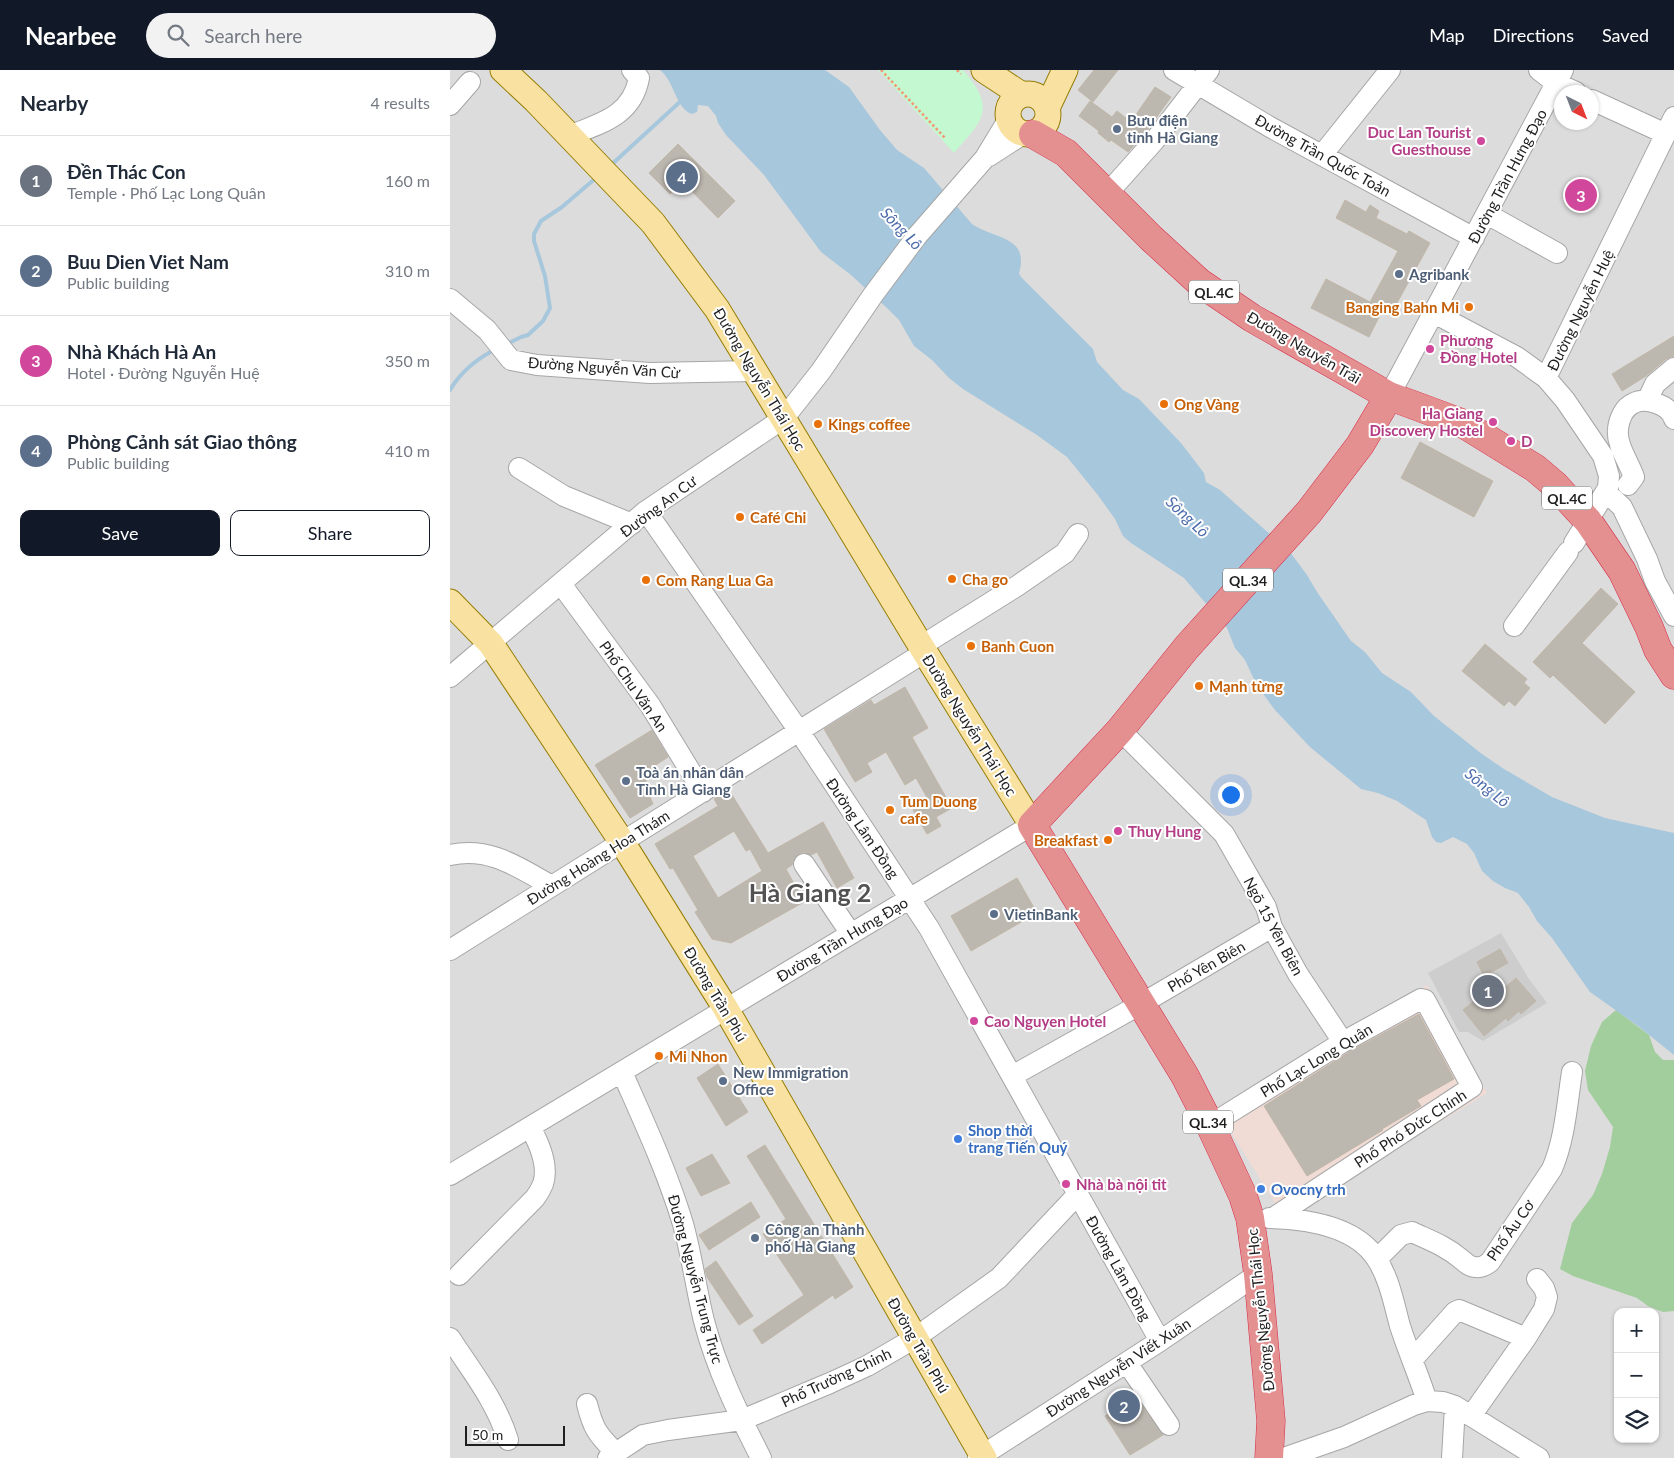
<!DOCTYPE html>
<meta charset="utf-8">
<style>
body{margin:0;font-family:Lato,sans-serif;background:#f2f2f3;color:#1f2937}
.controls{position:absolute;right:15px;bottom:15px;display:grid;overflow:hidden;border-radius:10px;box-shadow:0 1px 4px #0004}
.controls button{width:45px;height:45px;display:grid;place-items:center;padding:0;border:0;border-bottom:1px solid #e0e1e3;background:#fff;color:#1f2937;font:25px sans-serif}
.compass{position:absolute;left:1104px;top:15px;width:45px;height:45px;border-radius:50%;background:#fff;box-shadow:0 1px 4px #0004;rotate:138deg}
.scale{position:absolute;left:15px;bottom:12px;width:100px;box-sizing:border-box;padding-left:5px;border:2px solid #1f1f1f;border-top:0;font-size:14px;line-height:18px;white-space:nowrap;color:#1f1f1f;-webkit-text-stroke:4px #fff;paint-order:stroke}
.you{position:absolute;left:780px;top:724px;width:18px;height:18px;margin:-12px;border:4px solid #fff;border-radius:50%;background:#1a73e8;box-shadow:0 0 0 8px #1a73e833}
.badge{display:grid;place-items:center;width:32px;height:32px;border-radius:50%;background:#111827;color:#fff;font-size:16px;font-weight:700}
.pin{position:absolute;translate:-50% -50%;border:2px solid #fff;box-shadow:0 1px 5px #0006}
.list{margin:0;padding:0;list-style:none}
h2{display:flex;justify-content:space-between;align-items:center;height:65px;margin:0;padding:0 20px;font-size:21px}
h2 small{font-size:16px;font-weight:400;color:#747a83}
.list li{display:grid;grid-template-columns:32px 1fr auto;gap:15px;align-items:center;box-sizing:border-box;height:90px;padding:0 20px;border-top:1px solid #e0e1e3}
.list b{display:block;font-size:19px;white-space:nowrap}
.list p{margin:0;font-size:16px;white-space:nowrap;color:#747a83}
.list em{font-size:16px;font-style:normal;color:#747a83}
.actions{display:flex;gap:10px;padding:15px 20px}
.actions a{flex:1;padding:11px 0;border:1px solid #111827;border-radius:10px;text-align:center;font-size:18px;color:#111827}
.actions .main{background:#111827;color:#fff}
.icon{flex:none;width:28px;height:28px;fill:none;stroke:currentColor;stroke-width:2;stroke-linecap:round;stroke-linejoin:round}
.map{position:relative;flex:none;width:1224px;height:1388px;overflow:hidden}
header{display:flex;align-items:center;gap:30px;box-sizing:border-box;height:70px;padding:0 25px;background:#111827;color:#fff}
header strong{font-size:24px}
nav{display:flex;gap:28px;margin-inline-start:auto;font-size:18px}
.search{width:350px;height:45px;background:#f2f2f3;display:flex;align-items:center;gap:12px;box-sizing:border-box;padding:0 18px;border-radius:28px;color:#747a83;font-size:19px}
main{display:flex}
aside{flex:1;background:#fff}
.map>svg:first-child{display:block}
.residential{fill:#dddcdc;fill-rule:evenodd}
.commercial{fill:#f0dbd5}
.religious{fill:#cdcdcd}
.forest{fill:#a2cd9c}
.park{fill:#c4f8d1}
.water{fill:#a7c7dc}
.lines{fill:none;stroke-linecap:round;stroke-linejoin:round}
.stream{stroke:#a7c7dc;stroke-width:4}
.building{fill:#bcb7af;stroke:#c1b7a8;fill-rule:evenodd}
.minor-casing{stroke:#a6a6a6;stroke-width:22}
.major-casing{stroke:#957e05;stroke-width:27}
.highway-casing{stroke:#d52b48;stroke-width:29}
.path{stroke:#f59571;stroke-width:2.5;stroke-dasharray:2.5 2.5;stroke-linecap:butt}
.minor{stroke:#fff;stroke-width:20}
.major{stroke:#f9e2a1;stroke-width:25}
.highway{stroke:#e49091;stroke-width:28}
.service-dot{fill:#5c6f8a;stroke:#fff;stroke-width:2}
.hotel-dot{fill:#d1479c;stroke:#fff;stroke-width:2}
.food-dot{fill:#e8710a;stroke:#fff;stroke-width:2}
.shop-dot{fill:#3f7fe0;stroke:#fff;stroke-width:2}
.labels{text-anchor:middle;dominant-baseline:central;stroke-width:4;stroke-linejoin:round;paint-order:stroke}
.shield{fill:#fff;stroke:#626262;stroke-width:1}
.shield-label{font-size:14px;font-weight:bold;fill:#1f1f1f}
.service-label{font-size:15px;font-weight:bold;fill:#4e5e75;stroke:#fff;text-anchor:start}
.hotel-label{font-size:15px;font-weight:bold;fill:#b23c85;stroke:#fff;text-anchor:start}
.street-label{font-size:15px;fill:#1f1f1f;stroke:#fff}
.food-label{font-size:15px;font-weight:bold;fill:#c56008;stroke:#fff;text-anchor:start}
.shop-label{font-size:15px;font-weight:bold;fill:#366cbe;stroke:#fff;text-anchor:start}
.water-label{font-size:16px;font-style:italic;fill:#4e6dac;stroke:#fff}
.town-label{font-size:25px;font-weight:bold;fill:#525252;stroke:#fff}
</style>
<header>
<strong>Nearbee</strong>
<div class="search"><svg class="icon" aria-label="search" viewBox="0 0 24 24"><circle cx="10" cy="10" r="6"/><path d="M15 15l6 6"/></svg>Search here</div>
<nav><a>Map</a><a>Directions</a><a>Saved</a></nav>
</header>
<main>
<aside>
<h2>Nearby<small>4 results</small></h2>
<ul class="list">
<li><span class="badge" style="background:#6b7280">1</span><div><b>Đền Thác Con</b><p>Temple · Phố Lạc Long Quân</p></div><em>160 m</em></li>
<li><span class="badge" style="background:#5c6f8a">2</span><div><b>Buu Dien Viet Nam</b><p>Public building</p></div><em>310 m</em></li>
<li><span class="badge" style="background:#d1479c">3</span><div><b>Nhà Khách Hà An</b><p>Hotel · Đường Nguyễn Huệ</p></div><em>350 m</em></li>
<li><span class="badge" style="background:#5c6f8a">4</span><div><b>Phòng Cảnh sát Giao thông</b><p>Public building</p></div><em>410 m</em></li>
</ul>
<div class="actions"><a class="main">Save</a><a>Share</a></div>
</aside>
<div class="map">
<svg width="1224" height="1388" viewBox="0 0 1224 1388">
<rect width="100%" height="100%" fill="#efeee6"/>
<path class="residential" d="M0,0H1224V1388H0ZM1112,22H1142V52H1112ZM1168,1242H1205V1369H1168Z"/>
<path class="commercial" d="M977,915L1037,1023L840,1144L825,1133L766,1038Z"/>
<path class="religious" d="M1051,863L1079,909L1097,933L1033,971L1018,962H1009L978,903Z"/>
<path class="forest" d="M1166,940L1199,965L1205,982L1213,990H1224V1241L1213,1242L1198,1236L1187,1228L1123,1206L1110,1199L1122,1153L1143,1125L1152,1104L1160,1077L1163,1057L1138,1020L1135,1001L1141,976L1152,952Z"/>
<path class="park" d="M428,0H513C547,39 533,50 504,83Z"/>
<path class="water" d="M210,0H375L399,17L430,60L447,80L474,98L522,154C544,169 580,166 569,203L571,207L643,279L647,292L673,320L689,329L731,373L754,403L756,412L770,420L840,482L857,505L867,522L901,571L915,582L932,603L961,622L984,646L1032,684L1054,699L1102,727L1155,748L1224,763V985L1188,956L1140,922L1102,868L1087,851L1079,837L1068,823L1055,818L1043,811L1032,801L1024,783L1017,774L1003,767L991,773L986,772L982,767L976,750L947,731L928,723L911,719L860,677L825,640L806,614L795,590L785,578L777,558L734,508L681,473L673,466L665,449L647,424L617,387L587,365L513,319L499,308L482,290L464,276L449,250L437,238L401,205L371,182L314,105L276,65L268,53L266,46L258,36L248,35L247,42L242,44C225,38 225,12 210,0Z"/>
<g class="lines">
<path class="stream" d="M160,96L232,30
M57,274L71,267L78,265L93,251L100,238L95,206L84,171V164L91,151L112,137L147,107
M0,320C10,303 27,289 44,280"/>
</g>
<path class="building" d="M644,0H668L643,32L628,20Z
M705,17L721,27L696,62L678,82L661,70L659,72L648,63L649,61L629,46L640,31L662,47L667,41L681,52Z
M228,74L285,131L268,148L233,112L220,124L199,103Z
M895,130L916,142L920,135L929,141L926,148L957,164L959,161L980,173L942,242L934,237L919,267L861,238L876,209L920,232L948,181L886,148Z
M1224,266V286L1216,289L1196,306L1172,321L1162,304Z
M970,372L1043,411L1024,447L951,408Z
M1151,518L1168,534L1132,573L1185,622L1155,654L1103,605L1100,608L1083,592Z
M1035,574L1077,609L1074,613L1080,618L1065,636L1059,631L1054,636L1012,601Z
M455,617L478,658L462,667L502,738L486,747L491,756L477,764L463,740L479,731L466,708L455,715L436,682L417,693L422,702L405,712L374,659L421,630L424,635Z
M202,660L218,687L195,702L197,720L203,734L180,748L145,695Z
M279,720L318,783L373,752L404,808L387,818L367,782L361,785L354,782L348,784L344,788L342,795L336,799L354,832L281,873L262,869L245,842L248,840L223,798L220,799L205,774L268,736L264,729ZM284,761L296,781L300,779L312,801L268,828L243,786Z
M567,808L587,843L521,881L501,846Z
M1050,879L1058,893L1034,906L1027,892Z
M1066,908L1086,931L1071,944L1069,941L1058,951L1056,948L1034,966L1013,940L1025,930L1029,935L1038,927L1040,930Z
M969,944L1004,1009L967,1030L971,1036L932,1059L933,1060L857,1106L814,1036L899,982Z
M268,994L298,1042L276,1056L247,1008Z
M315,1075L403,1217L385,1229L383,1225L312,1274L303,1260L354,1225L313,1164L336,1149L297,1086Z
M262,1084L280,1113L251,1126L236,1098Z
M301,1132L310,1147L259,1180L249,1165Z
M266,1191L303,1246L289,1255L257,1207L255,1199Z
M686,1327L713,1365L680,1385L655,1346Z"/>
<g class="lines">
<g class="minor-casing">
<path id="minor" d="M724,0L820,57L1024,168
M1089,0L1106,13L1126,22
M1142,30L1216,64
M0,35L20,12
M119,66C151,53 182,46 189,8L182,0
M872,85L940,0
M539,86L573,64
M656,125L705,70L759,0
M1037,144L1107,183
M0,229L37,260L61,290L87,295L200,303L304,301
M984,243L1067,287L1096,308L1115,330L1153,386L1159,406L1158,418L1124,473
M1096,308L1224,47
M939,326L1113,0
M1197,331L1205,314L1224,298
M69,398L114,426L182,454
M1178,415L1184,407C1179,392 1166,375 1168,359C1169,349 1174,337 1184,333C1196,327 1220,335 1224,349
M1156,422L1172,437L1197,489L1205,511L1224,546
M196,441L349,661L479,858L710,1271
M111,514L200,635L253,722
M1064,556L1118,482
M471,576L567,516L615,483L628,464
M0,607L196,441L334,348L371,301L423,225L467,166L535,88L558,50
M670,660L774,764L816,837L822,857L848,904L893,972
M0,785C40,776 69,798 102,816
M354,794L401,864
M0,880L475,582
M172,1002C194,1052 217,1101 233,1154C242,1186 246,1219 254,1251C267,1300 288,1343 311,1388
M562,1006L691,934L822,857
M760,1055L893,972L971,929L975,930L1022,1017L823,1148
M0,1105L582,755
M819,1148C855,1149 904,1155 926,1188C939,1207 944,1234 950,1256C958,1281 969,1306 977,1331
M927,1189L951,1165L962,1162C979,1170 996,1176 1011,1189C1015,1192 1019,1197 1025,1197C1031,1198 1035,1196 1040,1192L1102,1099C1115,1069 1117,1034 1122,1002
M9,1205L85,1128C88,1124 91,1119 93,1114C99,1096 89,1073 80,1057
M0,1268C22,1302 46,1331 58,1370
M963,1289L1005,1242L1009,1240L1076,1268
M677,1293L719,1355
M137,1334C143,1358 147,1364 165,1382
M1021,1346L1076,1268L1094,1239L1097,1227L1094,1218L1087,1209
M158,1388L193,1365L218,1360L292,1350L380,1313L417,1296L465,1268L549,1208L628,1124
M528,1388L710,1271L808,1204
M834,1388L894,1367L964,1335L977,1331L993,1332L1005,1336L1089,1388
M1002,1388L1005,1336"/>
</g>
<g class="major-casing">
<path id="major" d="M53,0L86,31L203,153L267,239L471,576L582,755
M534,0L572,25
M558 44a20 20 0 1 1 40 0a20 20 0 1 1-40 0Z
M597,38L615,0
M0,532L41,574L172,772L276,939L534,1388"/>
</g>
<g class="highway-casing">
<path id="highway" d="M583,64L616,83L701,168L749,212L802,248L939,326L1012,353L1085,398L1105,415L1138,451L1172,501L1199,557L1208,580L1224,605
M819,1388L821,1351L808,1204L800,1148L793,1126L760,1055L735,1006L582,755L670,660L737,577L859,442L910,375L939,326"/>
</g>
<path class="path" d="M431,0L496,69
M507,0L511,4"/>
<use href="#minor" class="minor"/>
<use href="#major" class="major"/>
<use href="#highway" class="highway"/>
</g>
<g class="service-dot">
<circle cx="667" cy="59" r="5"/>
<circle cx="949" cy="204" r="5"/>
<circle cx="176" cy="711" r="5"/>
<circle cx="544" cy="844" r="5"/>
<circle cx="273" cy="1011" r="5"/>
<circle cx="305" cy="1168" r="5"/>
</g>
<g class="hotel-dot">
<circle cx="1031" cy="71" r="5"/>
<circle cx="980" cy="279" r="5"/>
<circle cx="1043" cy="352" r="5"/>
<circle cx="1061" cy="371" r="5"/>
<circle cx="668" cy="761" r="5"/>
<circle cx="524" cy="951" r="5"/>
<circle cx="616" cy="1114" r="5"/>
</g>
<g class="food-dot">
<circle cx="1019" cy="237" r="5"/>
<circle cx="714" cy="334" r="5"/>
<circle cx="368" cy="354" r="5"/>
<circle cx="290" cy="447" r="5"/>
<circle cx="502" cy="509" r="5"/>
<circle cx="196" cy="510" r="5"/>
<circle cx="521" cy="576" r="5"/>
<circle cx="749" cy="616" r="5"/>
<circle cx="440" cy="740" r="5"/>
<circle cx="658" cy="770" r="5"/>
<circle cx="209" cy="986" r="5"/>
</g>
<g class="shop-dot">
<circle cx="508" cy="1069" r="5"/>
<circle cx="811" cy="1119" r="5"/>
</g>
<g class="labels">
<g class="shield">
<rect x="739" y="210.5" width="50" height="23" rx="4"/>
<rect x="1092" y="416.5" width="50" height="23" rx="4"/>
<rect x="773" y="498.5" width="50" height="23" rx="4"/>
<rect x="733" y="1040.5" width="50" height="23" rx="4"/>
</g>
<g class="shield-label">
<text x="764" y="222">QL.4C</text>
<text x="1117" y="428">QL.4C</text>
<text x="798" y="510">QL.34</text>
<text x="758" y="1052">QL.34</text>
</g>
<g class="service-label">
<text x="677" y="50">Bưu điện<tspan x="677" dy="17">tỉnh Hà Giang</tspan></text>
<text x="959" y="204">Agribank</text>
<text x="186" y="702">Toà án nhân dân<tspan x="186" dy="17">Tỉnh Hà Giang</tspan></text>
<text x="554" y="844">VietinBank</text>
<text x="283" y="1002">New Immigration<tspan x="283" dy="17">Office</tspan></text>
<text x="315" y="1159">Công an Thành<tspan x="315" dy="17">phố Hà Giang</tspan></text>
</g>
<g class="hotel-label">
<text x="1021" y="62" text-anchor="end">Duc Lan Tourist<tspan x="1021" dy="17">Guesthouse</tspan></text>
<text x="990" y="270">Phương<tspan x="990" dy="17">Đồng Hotel</tspan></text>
<text x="1033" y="343" text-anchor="end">Ha Giang<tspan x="1033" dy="17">Discovery Hostel</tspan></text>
<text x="1071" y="371">D</text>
<text x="678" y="761">Thuy Hung</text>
<text x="534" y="951">Cao Nguyen Hotel</text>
<text x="626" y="1114">Nhà bà nội tit</text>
</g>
<g class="street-label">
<text transform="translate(873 85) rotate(29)">Đường Trần Quốc Toản</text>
<text transform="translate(1057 106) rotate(-62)">Đường Trần Hưng Đạo</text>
<text transform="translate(1130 240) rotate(-64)">Đường Nguyễn Huệ</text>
<text transform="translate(854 277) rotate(30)">Đường Nguyễn Trãi</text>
<text transform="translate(154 297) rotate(4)">Đường Nguyễn Văn Cừ</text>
<text transform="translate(310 309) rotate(59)">Đường Nguyễn Thái Học</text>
<text transform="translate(208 436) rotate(-37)">Đường An Cư</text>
<text transform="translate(184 616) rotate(55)">Phố Chu Văn An</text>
<text transform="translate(520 655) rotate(58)">Đường Nguyễn Thái Học</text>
<text transform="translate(413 758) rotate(56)">Đường Lâm Đồng</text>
<text transform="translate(148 787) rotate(-32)">Đường Hoàng Hoa Thám</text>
<text transform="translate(824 856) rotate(62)">Ngõ 15 Yên Biên</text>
<text transform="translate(392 869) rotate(-31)">Đường Trần Hưng Đạo</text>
<text transform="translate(756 896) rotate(-30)">Phố Yên Biên</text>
<text transform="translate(266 924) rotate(59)">Đường Trần Phú</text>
<text transform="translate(866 990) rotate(-31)">Phố Lạc Long Quân</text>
<text transform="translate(960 1058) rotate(-33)">Phố Phó Đức Chính</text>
<text transform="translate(1060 1160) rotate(-55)">Phố Âu Cơ</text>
<text transform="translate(669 1198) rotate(61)">Đường Lâm Đồng</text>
<text transform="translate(246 1209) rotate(75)">Đường Nguyễn Trung Trực</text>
<text transform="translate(810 1240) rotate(-96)">Đường Nguyễn Thái Học</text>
<text transform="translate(469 1275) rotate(60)">Đường Trần Phú</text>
<text transform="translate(668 1297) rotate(-33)">Đường Nguyễn Viết Xuân</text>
<text transform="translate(386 1307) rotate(-25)">Phố Trường Chinh</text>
</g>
<g class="food-label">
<text x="1009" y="237" text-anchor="end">Banging Bahn Mi</text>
<text x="724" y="334">Ong Vàng</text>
<text x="378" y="354">Kings coffee</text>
<text x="300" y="447">Café Chi</text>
<text x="512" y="509">Cha go</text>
<text x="206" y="510">Com Rang Lua Ga</text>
<text x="531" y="576">Banh Cuon</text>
<text x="759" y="616">Mạnh từng</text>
<text x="450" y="731">Tum Duong<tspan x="450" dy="17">cafe</tspan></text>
<text x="648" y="770" text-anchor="end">Breakfast</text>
<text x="219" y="986">Mi Nhon</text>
</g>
<g class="shop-label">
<text x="518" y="1060">Shop thời<tspan x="518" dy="17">trang Tiến Quý</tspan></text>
<text x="821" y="1119">Ovocny trh</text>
</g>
<g class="water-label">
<text transform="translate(452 158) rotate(46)">Sông Lô</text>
<text transform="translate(738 446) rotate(43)">Sông Lô</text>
<text transform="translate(1038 717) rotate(39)">Sông Lô</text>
</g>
<g class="town-label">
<text x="360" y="822">Hà Giang 2</text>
</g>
</g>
</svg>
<div class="controls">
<button>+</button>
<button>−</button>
<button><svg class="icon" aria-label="layers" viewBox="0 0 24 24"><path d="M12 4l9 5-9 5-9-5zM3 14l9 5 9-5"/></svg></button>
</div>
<svg class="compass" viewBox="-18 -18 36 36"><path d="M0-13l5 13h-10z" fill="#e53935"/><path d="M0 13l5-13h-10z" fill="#747a83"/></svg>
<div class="scale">50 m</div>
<div class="you"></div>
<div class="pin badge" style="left:1038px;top:921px;background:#6b7280">1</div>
<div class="pin badge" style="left:674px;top:1336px;background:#5c6f8a">2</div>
<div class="pin badge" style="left:1131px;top:125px;background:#d1479c">3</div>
<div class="pin badge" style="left:232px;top:107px;background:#5c6f8a">4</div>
</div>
</main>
